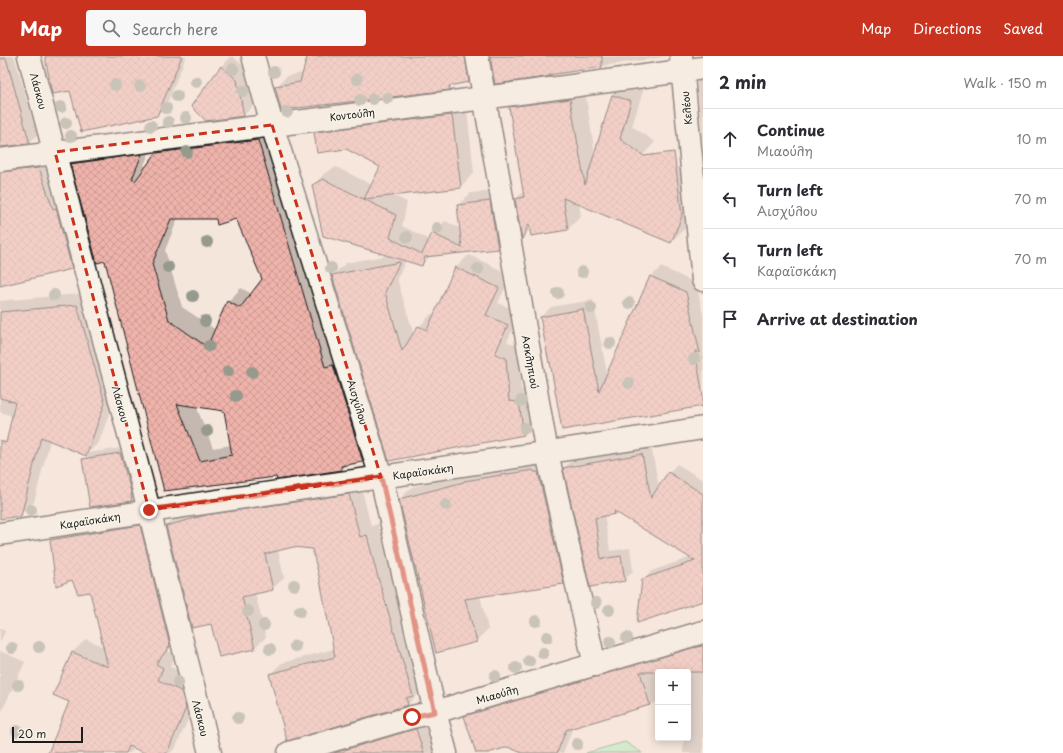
<!DOCTYPE html>
<meta charset="utf-8">
<style>
body{margin:0;font-family:"Playpen Sans",sans-serif;background:#f7f7f7;color:#2b2b33}
.controls{position:absolute;right:12px;bottom:12px;display:grid;overflow:hidden;border-radius:4px;box-shadow:0 2px 10px #0003}
.controls button{width:36px;height:36px;display:grid;place-items:center;padding:0;border:0;border-bottom:1px solid #e1e1e2;background:#fff;color:#2b2b33;font:20px sans-serif}
.scale{position:absolute;left:12px;bottom:10px;width:71px;box-sizing:border-box;padding-left:4px;border:2px solid #1c1c1c;border-top:0;font-size:11px;line-height:14px;white-space:nowrap;color:#1c1c1c;-webkit-text-stroke:3px #f7f3e8;paint-order:stroke}
.stop{position:absolute;width:12px;height:12px;margin:-9px;border:3px solid #c8321e;border-radius:50%;background:#fff}
.stop.end{background:#c8321e;border-color:#fff;box-shadow:0 1px 4px #0008}
.list{margin:0;padding:0;list-style:none}
h2{display:flex;justify-content:space-between;align-items:center;height:52px;margin:0;padding:0 16px;font-size:17px}
h2 small{font-size:13px;font-weight:400;color:#7c7c81}
.list li{display:grid;grid-template-columns:26px 1fr auto;gap:12px;align-items:center;box-sizing:border-box;height:60px;padding:0 16px;border-top:1px solid #e1e1e2}
.list b{display:block;font-size:15px;white-space:nowrap}
.list p{margin:0;font-size:13px;white-space:nowrap;color:#7c7c81}
.list em{font-size:13px;font-style:normal;color:#7c7c81}
.icon{flex:none;width:22px;height:22px;fill:none;stroke:currentColor;stroke-width:2;stroke-linecap:round;stroke-linejoin:round}
.map{position:relative;flex:none;width:703px;height:697px;overflow:hidden}
header{display:flex;align-items:center;gap:24px;box-sizing:border-box;height:56px;padding:0 20px;background:#c8321e;color:#fff}
header strong{font-size:19px}
nav{display:flex;gap:22px;margin-inline-start:auto;font-size:14px}
.search{width:280px;height:36px;background:#f7f7f7;display:flex;align-items:center;gap:10px;box-sizing:border-box;padding:0 14px;border-radius:4px;color:#7c7c81;font-size:15px}
main{display:flex}
aside{flex:1;background:#fff}
.map>svg:first-child{display:block}
.park{fill:#abefba;stroke:#64866b}
.shadow{fill:#0003;fill-rule:evenodd}
.building{fill:url(#building-cross-hatch);stroke:#1c1c1c;fill-rule:evenodd}
.lines{fill:none;stroke-linecap:round;stroke-linejoin:round}
.minor-casing{stroke:#1c1c1c;stroke-width:25}
.tertiary-casing{stroke:#1c1c1c;stroke-width:25}
.secondary-casing{stroke:#1c1c1c;stroke-width:25}
.minor{stroke:#f7f3e8;stroke-width:22}
.tertiary{stroke:#f7f3e8;stroke-width:22}
.secondary{stroke:#f7f3e8;stroke-width:22}
.tree{fill:#959a8c}
.route{stroke:#c8321e;stroke-width:5}
.marked{fill:none;stroke:#c8321e;stroke-width:3;stroke-dasharray:8 5;stroke-linejoin:round}
.labels{text-anchor:middle;dominant-baseline:central;stroke-width:3;stroke-linejoin:round;paint-order:stroke}
.street-label{font-size:10px;fill:#1c1c1c;stroke:#f7f3e8}
</style>
<header>
<strong>Map</strong>
<div class="search"><svg class="icon" aria-label="search" viewBox="0 0 24 24"><circle cx="10" cy="10" r="6"/><path d="M15 15l6 6"/></svg>Search here</div>
<nav><a>Map</a><a>Directions</a><a>Saved</a></nav>
</header>
<main>
<div class="map">
<svg width="703" height="697" viewBox="0 0 703 697">
<defs>
<pattern id="building-cross-hatch" width="8" height="8" patternUnits="userSpaceOnUse"><rect width="8" height="8" fill="#eeb3ab"/><path d="M0 0l8 8M0 8l8-8" fill="none" stroke="#cc9993"/></pattern>
</defs>
<rect width="100%" height="100%" fill="#f5e6dc"/>
<filter id="ink" filterUnits="userSpaceOnUse"><feTurbulence type="fractalNoise" baseFrequency=".025" numOctaves="2"/><feDisplacementMap in="SourceGraphic" scale="8" xChannelSelector="R" yChannelSelector="G"/><feConvolveMatrix kernelMatrix="1 2 1 2 8 2 1 2 1" color-interpolation-filters="sRGB"/></filter>
<g filter="url(#ink)">
<path class="park" d="M625,686L642,697H586Z"/>
<path class="shadow" d="M0,0H14L37,79L29,87L0,91Z
M46,0H186L166,50L157,59L71,34Z
M232,0L247,13L254,49L244,59L221,11Z
M309,0H477L479,14L468,25L454,28L449,33L276,31L287,20L304,17Z
M491,0H669L495,26Z
M703,20V86L697,26Z
M626,26L644,32L632,70L655,86L643,99L596,104L602,106L694,112L697,142L685,172L671,186L579,148L581,160L568,173H531L523,181L516,143L524,135L510,51L524,38L584,30L595,98L612,39Z
M466,46L474,117L460,131L392,139L407,146L402,170L430,184L433,178L445,165L461,173L458,149L471,137L502,134L510,180L498,192L430,200L422,208L406,204L397,223L414,279L419,271L431,258L435,260L456,211L469,199L511,219L498,247L520,256L507,286L518,290L521,333L532,334L536,365L523,378L390,404L333,219L346,207L389,199L313,129L325,117L336,111L372,129L381,110L315,77L329,63Z
M271,71L376,392L363,405L347,408L342,413L277,423V420L165,434L105,204L71,108L85,95L154,86L144,109L147,111L157,97L171,84ZM178,162H237L263,223L252,238L241,232L228,246L216,274L182,251L165,194ZM196,350L225,354L231,389L213,392Z
M53,99L85,199L72,212L0,229V107Z
M661,211L696,227L703,259V349L563,373L551,305L541,261L551,251L593,244L607,318L651,221Z
M90,237L118,333L99,386L88,397L127,391L139,437L132,444L90,450L83,404L87,400L50,384L34,446L20,459L0,462V429L22,363L0,356V245Z
M651,390L659,431L669,417L677,408L703,424V544L643,524L652,515L691,501L617,455L614,457L604,459L610,495L630,492L633,515L624,524L591,529L564,412L573,403Z
M545,403L575,515L563,527L480,540L488,573L476,585L400,443L412,431L475,415Z
M360,427L371,470L378,468L386,499L424,628L418,633L419,637L408,648L287,683L270,618L282,607L334,593L321,524L312,492L293,490L278,494L284,522L272,533L255,537L266,581L254,592L211,566L167,470L178,458Z
M153,456L183,576L168,595L176,598L170,611L195,621L199,638L176,691L170,697H147L135,692L130,697H49L71,645L72,597L86,583L104,591L91,535L51,484L65,471Z
M0,572L5,575L0,586Z
M703,582V697H683L684,682H688V616H658V646L573,671L563,697H524L504,689L485,697H477L466,661L477,649Z
M0,595L25,606L0,659Z
M430,660L441,697H287Z"/>
<path class="building" d="M45,0H182L157,60L81,76L70,35L52,38Z
M318,0H465L469,26L449,30L450,34L281,54L275,30L300,26L307,1Z
M490,0H602V11L549,19L552,20L495,28Z
M6,2L30,88L0,91V3Z
M221,10L237,24L244,60L206,65L191,50Z
M612,39L631,45L620,83L644,100L674,96L682,160L671,187L563,142L568,174L531,180L529,168L522,183L515,143L524,141L509,51L570,43L585,129Z
M452,59L461,132L364,143L380,111L346,93L317,97L314,76Z
M258,84L325,311L333,309L363,406L341,410L342,414L277,424L276,421L164,435L105,205L97,207L70,108L142,98L132,123L135,125L156,97ZM171,163H216L217,169L236,163L262,223L240,252L227,245L207,291L169,264L152,208ZM177,348L224,355L232,399L200,405Z
M39,112L53,153L56,152L72,213L0,230V116Z
M323,123L396,159L390,182L422,198L432,177L462,192L457,149L490,145L498,193L425,201L422,210L323,180L312,129Z
M400,206L385,236L402,295L418,270L427,274L455,211L499,232L486,259L508,269L495,298L506,302L509,345L519,346L524,379L389,405L332,219Z
M650,220L686,236L700,297L695,295L703,340V350L562,374L550,306L549,307L540,261L583,253L599,335Z
M77,249L105,347L86,400L41,381L21,460L0,463V384L6,387L15,346L0,342V256Z
M120,397L132,439H131L132,445L90,451L82,403Z
M642,398L651,442L668,416L703,438V545L637,567L642,523L695,505L614,455L615,458L595,462L601,503L621,500L625,525L590,531L563,412Z
M533,414L534,416H538L564,528L465,543L477,586L436,597L399,443L464,426V425Z
M349,438L360,481L367,479L375,511L413,640L406,642L408,649L287,685L269,618L335,601L320,524L312,493L293,491L265,498L273,534L242,541L255,593L219,601L211,568L192,572L166,470L206,459Z
M140,469L170,590L156,608L163,612L158,624L181,635L186,652L167,697H144L129,690L126,697H48L69,646L53,639L72,596L108,611L90,536L78,538L72,524L56,530L50,484Z
M703,590V616H640L650,649L566,674L557,697H522L508,691L488,697H476L464,660L692,592Z
M416,673L424,697H334L415,673Z"/>
<g class="lines">
<g class="minor-casing">
<path id="minor" d="M29,0L149,454L210,697
M253,0L272,69L381,421L435,656L446,697
M477,0L547,397L595,609
M681,0L703,224"/>
</g>
<g class="tertiary-casing">
<path id="tertiary" d="M0,478C234,441 469,410 703,372
M289,697L412,661L435,656L703,576"/>
</g>
<g class="secondary-casing">
<path id="secondary" d="M0,104L484,42L703,12"/>
</g>
<use href="#minor" class="minor"/>
<use href="#tertiary" class="tertiary"/>
<use href="#secondary" class="secondary"/>
</g>
<g class="tree">
<circle cx="233" cy="13" r="6"/>
<circle cx="274" cy="16" r="6"/>
<circle cx="357" cy="23" r="6"/>
<circle cx="196" cy="26" r="6"/>
<circle cx="115" cy="29" r="6"/>
<circle cx="140" cy="30" r="6"/>
<circle cx="243" cy="35" r="6"/>
<circle cx="177" cy="40" r="6"/>
<circle cx="387" cy="42" r="6"/>
<circle cx="373" cy="43" r="6"/>
<circle cx="360" cy="44" r="6"/>
<circle cx="61" cy="51" r="6"/>
<circle cx="166" cy="52" r="6"/>
<circle cx="287" cy="56" r="6"/>
<circle cx="186" cy="62" r="6"/>
<circle cx="168" cy="66" r="6"/>
<circle cx="66" cy="67" r="6"/>
<circle cx="151" cy="70" r="6"/>
<circle cx="71" cy="80" r="6"/>
<circle cx="187" cy="96" r="6"/>
<circle cx="437" cy="172" r="6"/>
<circle cx="407" cy="181" r="6"/>
<circle cx="207" cy="186" r="6"/>
<circle cx="168" cy="211" r="6"/>
<circle cx="331" cy="212" r="6"/>
<circle cx="478" cy="213" r="6"/>
<circle cx="582" cy="216" r="6"/>
<circle cx="558" cy="237" r="6"/>
<circle cx="54" cy="239" r="6"/>
<circle cx="193" cy="240" r="6"/>
<circle cx="629" cy="247" r="6"/>
<circle cx="591" cy="252" r="6"/>
<circle cx="205" cy="265" r="6"/>
<circle cx="610" cy="287" r="6"/>
<circle cx="209" cy="290" r="6"/>
<circle cx="694" cy="303" r="6"/>
<circle cx="228" cy="315" r="6"/>
<circle cx="252" cy="316" r="6"/>
<circle cx="629" cy="327" r="6"/>
<circle cx="236" cy="340" r="6"/>
<circle cx="521" cy="345" r="6"/>
<circle cx="525" cy="372" r="6"/>
<circle cx="207" cy="375" r="6"/>
<circle cx="446" cy="449" r="6"/>
<circle cx="31" cy="454" r="6"/>
<circle cx="294" cy="529" r="6"/>
<circle cx="596" cy="547" r="6"/>
<circle cx="609" cy="554" r="6"/>
<circle cx="248" cy="555" r="6"/>
<circle cx="300" cy="555" r="6"/>
<circle cx="536" cy="565" r="6"/>
<circle cx="264" cy="569" r="6"/>
<circle cx="547" cy="581" r="6"/>
<circle cx="627" cy="582" r="6"/>
<circle cx="610" cy="586" r="6"/>
<circle cx="295" cy="590" r="6"/>
<circle cx="39" cy="591" r="6"/>
<circle cx="12" cy="592" r="6"/>
<circle cx="270" cy="593" r="6"/>
<circle cx="543" cy="597" r="6"/>
<circle cx="529" cy="605" r="6"/>
<circle cx="516" cy="612" r="6"/>
<circle cx="495" cy="620" r="6"/>
<circle cx="178" cy="626" r="6"/>
<circle cx="18" cy="629" r="6"/>
<circle cx="238" cy="662" r="6"/>
<circle cx="17" cy="675" r="6"/>
<circle cx="577" cy="688" r="6"/>
</g>
</g>
<g class="lines" filter="url(#ink)">
<path class="route" d="M149,454L381,421L435,656L412,661"/>
</g>
<path d="M0 0H703V697H0ZM272,69L381,421L149,454L55,96Z" fill="#f5e6dc" fill-opacity=".55" fill-rule="evenodd"/>
<path class="marked" d="M272,69L381,421L149,454L55,96Z"/>
<g class="labels">
<g class="street-label">
<text transform="translate(39 35) rotate(75)">Λάσκου</text>
<text transform="translate(686 52) rotate(-96)">Κελέου</text>
<text transform="translate(352 58) rotate(-7)">Κοντούλη</text>
<text transform="translate(531 306) rotate(80)">Ασκληπιού</text>
<text transform="translate(358 346) rotate(73)">Αισχύλου</text>
<text transform="translate(121 348) rotate(75)">Λάσκου</text>
<text transform="translate(423 415) rotate(-8)">Καραϊσκάκη</text>
<text transform="translate(90 464) rotate(-9)">Καραϊσκάκη</text>
<text transform="translate(497 638) rotate(-16)">Μιαούλη</text>
<text transform="translate(201 662) rotate(76)">Λάσκου</text>
</g>
</g>
</svg>
<div class="controls">
<button>+</button>
<button>−</button>
</div>
<div class="scale">20 m</div>
<div class="stop" style="left:412px;top:661px"></div>
<div class="stop end" style="left:149px;top:454px"></div>
</div>
<aside>
<h2>2 min<small>Walk · 150 m</small></h2>
<ul class="list">
<li><svg class="icon" aria-label="ahead" viewBox="0 0 24 24"><path d="M12 20V5M6 11l6-6 6 6"/></svg><div><b>Continue</b><p>Μιαούλη</p></div><em>10 m</em></li>
<li><svg class="icon" aria-label="left" viewBox="0 0 24 24"><path d="M17 20v-9H6M10 6l-5 5 5 5"/></svg><div><b>Turn left</b><p>Αισχύλου</p></div><em>70 m</em></li>
<li><svg class="icon" aria-label="left" viewBox="0 0 24 24"><path d="M17 20v-9H6M10 6l-5 5 5 5"/></svg><div><b>Turn left</b><p>Καραϊσκάκη</p></div><em>70 m</em></li>
<li><svg class="icon" aria-label="arrive" viewBox="0 0 24 24"><path d="M6 21V4h12l-3 4 3 4H6"/></svg><div><b>Arrive at destination</b></div></li>
</ul>
</aside>
</main>
